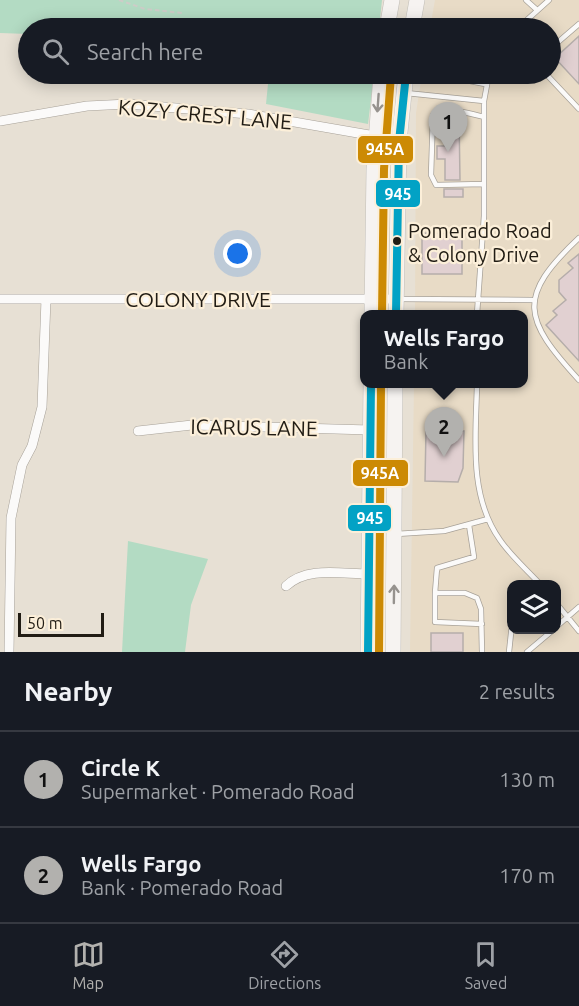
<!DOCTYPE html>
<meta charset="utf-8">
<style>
body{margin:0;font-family:Ubuntu,sans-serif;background:#20242c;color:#f1f3f6}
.controls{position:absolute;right:18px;bottom:18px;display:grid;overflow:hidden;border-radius:12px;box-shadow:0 3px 15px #0003}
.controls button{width:54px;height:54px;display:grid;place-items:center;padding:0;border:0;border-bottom:2px solid #363941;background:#171b24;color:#f1f3f6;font:30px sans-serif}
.scale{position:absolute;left:18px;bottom:15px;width:86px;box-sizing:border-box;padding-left:6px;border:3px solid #211c14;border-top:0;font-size:16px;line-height:21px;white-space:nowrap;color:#211c14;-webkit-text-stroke:4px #fcefd9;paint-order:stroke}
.you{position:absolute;left:238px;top:254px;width:21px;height:21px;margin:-15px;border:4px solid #fff;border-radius:50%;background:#1a73e8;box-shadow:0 0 0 9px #1a73e833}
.badge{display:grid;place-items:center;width:39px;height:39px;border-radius:50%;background:#b2b1ae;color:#111;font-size:20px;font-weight:700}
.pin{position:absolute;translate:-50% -50px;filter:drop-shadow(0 2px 3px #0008)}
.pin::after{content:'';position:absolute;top:32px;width:21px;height:18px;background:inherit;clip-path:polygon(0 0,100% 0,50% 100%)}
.popup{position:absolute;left:360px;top:310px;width:168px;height:78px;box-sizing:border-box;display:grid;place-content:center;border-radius:12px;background:#171b24;filter:drop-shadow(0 2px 4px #0005);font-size:20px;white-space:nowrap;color:#9ea1a6}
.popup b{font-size:22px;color:#f1f3f6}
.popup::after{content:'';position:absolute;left:50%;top:100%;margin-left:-12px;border:12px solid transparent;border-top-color:#171b24}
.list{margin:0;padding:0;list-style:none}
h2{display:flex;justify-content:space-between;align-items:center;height:78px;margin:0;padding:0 24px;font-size:26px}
h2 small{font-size:20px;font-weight:400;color:#9ea1a6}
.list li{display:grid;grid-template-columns:39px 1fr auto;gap:18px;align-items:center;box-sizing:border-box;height:96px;padding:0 24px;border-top:2px solid #363941}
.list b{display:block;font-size:22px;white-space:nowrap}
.list p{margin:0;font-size:20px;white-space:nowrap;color:#9ea1a6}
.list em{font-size:20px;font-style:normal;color:#9ea1a6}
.icon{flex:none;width:33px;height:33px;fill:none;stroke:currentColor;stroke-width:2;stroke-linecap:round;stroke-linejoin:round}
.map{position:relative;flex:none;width:579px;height:652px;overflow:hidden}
.search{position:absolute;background:#171b24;box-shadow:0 3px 15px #0003;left:18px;right:18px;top:18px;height:66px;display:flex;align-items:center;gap:15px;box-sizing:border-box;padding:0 21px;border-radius:33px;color:#9ea1a6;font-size:22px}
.sheet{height:270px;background:#171b24}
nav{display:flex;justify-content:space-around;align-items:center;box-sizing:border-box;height:84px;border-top:2px solid #363941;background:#171b24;font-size:16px;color:#9ea1a6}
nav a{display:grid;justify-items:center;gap:3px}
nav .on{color:#b2b1ae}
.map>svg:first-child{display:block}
.built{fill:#e8dbc6;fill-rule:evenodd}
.green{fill:#b3dbc3}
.building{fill:#e1d0d1;stroke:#b5adaa;stroke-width:1.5}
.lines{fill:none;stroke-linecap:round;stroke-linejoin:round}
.lane-casing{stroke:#a7a198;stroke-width:6}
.street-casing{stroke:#a7a198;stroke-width:10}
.primary-casing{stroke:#c1beb8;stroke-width:16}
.path{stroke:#ceccc8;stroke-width:2;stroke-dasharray:4.5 3;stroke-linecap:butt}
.lane{stroke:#fbfaf9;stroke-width:4.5}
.street{stroke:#fbfaf9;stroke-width:9}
.primary{stroke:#f6f3f1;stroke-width:15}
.bus-1-casing{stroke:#fcefd9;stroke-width:12}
.bus-2-casing{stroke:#fcefd9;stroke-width:12}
.bus-1{stroke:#02a2c5;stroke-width:8}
.bus-2{stroke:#cc8a04;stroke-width:8}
.oneway{stroke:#96928e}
.bus-dot{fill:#211c14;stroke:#fcefd9;stroke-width:2}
.labels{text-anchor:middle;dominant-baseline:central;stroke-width:4.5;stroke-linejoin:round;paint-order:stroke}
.bus-label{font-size:20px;fill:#211c14;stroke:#fcefd9;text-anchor:start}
.street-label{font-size:21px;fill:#211c14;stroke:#fcefd9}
.line-badge{stroke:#fcefd9;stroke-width:2}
.badge-label{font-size:16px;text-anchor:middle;font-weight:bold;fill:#fff}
</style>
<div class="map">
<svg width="579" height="652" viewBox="0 0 579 652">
<rect width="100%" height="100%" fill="#e7e0d4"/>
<path class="built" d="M435,0H579V652H410L414,384H524V314H415L416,113L422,74H550V28H430ZM512,584H556V630H512Z"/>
<path class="green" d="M0,0H382L379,28H28V34L0,33Z
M269,74H374L368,124L266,104Z
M128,541L208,559L191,605L185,652H122Z"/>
<path class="building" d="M579,36V84L555,58Z
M445,116H459L460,180H445V159H437V146H445Z
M444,189H463V197H444Z
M422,233L462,234V274H422Z
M579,254V361L546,325L557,315L553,311L566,300L559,292V280L573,268L568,263Z
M426,430L464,431L463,468L458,482L425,481Z
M431,633H463V652H431Z"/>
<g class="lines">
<g class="lane-casing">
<path id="lane" d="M526,0L537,10
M447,28L455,26L470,28
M518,28L549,0
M550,49L579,24
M435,74L485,84
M546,74L579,109
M406,93L484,101
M484,117C469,113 447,106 433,115L431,175L436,185L484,184
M579,238C516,297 523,319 579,380
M398,299L532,300
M477,314L484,216V101L489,74
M477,384C476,436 468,495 500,540C511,556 527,570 540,584
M469,525L474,557L437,568L435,593H465L477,598L481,609L482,652
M396,534L444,531L488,519
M435,593V622L482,624
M556,603L579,631
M556,627L579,607
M509,652L512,624
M527,652L553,630"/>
</g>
<g class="street-casing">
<path id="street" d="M0,121L87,106L128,104L248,114L375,136
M0,299H396
M138,431L192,425L370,430
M286,586C307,566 341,574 369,574
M9,652L11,518L22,465L32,446L42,407L46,299"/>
</g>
<g class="primary-casing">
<path id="primary" d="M387,28L392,0
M412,28L417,0
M372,314L374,169L381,74
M396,314L399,142L406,74
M368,652L371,384
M393,652L395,384"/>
</g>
<path class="path" d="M119,0L145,9L182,13"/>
<use href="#lane" class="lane"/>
<use href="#street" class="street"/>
<use href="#primary" class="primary"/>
<g class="bus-1-casing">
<path id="bus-1" d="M396,314L399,142L406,74
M368,652L371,384"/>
</g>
<g class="bus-2-casing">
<path id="bus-2" d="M382,314L384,169L391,75
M379,652L381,384"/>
</g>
<use href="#bus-1" class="bus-1"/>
<use href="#bus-2" class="bus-2"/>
</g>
<defs><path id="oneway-shaft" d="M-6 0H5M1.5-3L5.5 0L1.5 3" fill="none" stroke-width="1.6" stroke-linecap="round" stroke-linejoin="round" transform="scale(1.5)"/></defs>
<g class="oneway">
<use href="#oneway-shaft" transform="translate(378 103) rotate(94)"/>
<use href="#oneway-shaft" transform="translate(394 594) rotate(-89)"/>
</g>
<circle class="bus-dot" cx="397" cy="241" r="5"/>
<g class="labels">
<g class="bus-label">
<text x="408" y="230">Pomerado Road<tspan x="408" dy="24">&amp; Colony Drive</tspan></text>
</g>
<g class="street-label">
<text transform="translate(205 114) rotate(5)">KOZY CREST LANE</text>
<text x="198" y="299">COLONY DRIVE</text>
<text transform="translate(254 427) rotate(1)">ICARUS LANE</text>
</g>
</g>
<g class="line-badge">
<rect x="357" y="135" width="57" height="29" rx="6" fill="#cc8a04"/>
<rect x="375" y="179" width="46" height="29" rx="6" fill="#02a2c5"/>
<rect x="352" y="459" width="57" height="28" rx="6" fill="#cc8a04"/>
<rect x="347" y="504" width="45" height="28" rx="6" fill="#02a2c5"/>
</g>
<g class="badge-label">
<text x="385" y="155">945A</text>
<text x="398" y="200">945</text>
<text x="380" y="479">945A</text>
<text x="370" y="524">945</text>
</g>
</svg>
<div class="controls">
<button><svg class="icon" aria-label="layers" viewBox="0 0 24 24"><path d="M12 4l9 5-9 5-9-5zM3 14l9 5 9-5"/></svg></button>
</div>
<div class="scale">50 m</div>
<div class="you"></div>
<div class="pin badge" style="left:448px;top:152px">1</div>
<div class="pin badge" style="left:444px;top:457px">2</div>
<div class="popup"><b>Wells Fargo</b>Bank</div>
<div class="search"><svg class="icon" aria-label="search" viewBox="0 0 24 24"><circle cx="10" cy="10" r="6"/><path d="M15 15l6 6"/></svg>Search here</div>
</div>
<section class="sheet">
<h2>Nearby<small>2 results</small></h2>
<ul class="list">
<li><span class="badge">1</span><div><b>Circle K</b><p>Supermarket · Pomerado Road</p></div><em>130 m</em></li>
<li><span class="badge">2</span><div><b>Wells Fargo</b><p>Bank · Pomerado Road</p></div><em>170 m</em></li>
</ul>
</section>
<nav>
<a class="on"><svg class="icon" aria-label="map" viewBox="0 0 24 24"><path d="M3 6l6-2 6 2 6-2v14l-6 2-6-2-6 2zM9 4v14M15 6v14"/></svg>Map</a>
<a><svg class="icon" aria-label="directions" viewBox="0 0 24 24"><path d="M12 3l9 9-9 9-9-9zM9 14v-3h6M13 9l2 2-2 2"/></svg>Directions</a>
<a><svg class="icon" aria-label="saved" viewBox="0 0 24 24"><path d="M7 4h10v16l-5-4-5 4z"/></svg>Saved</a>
</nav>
